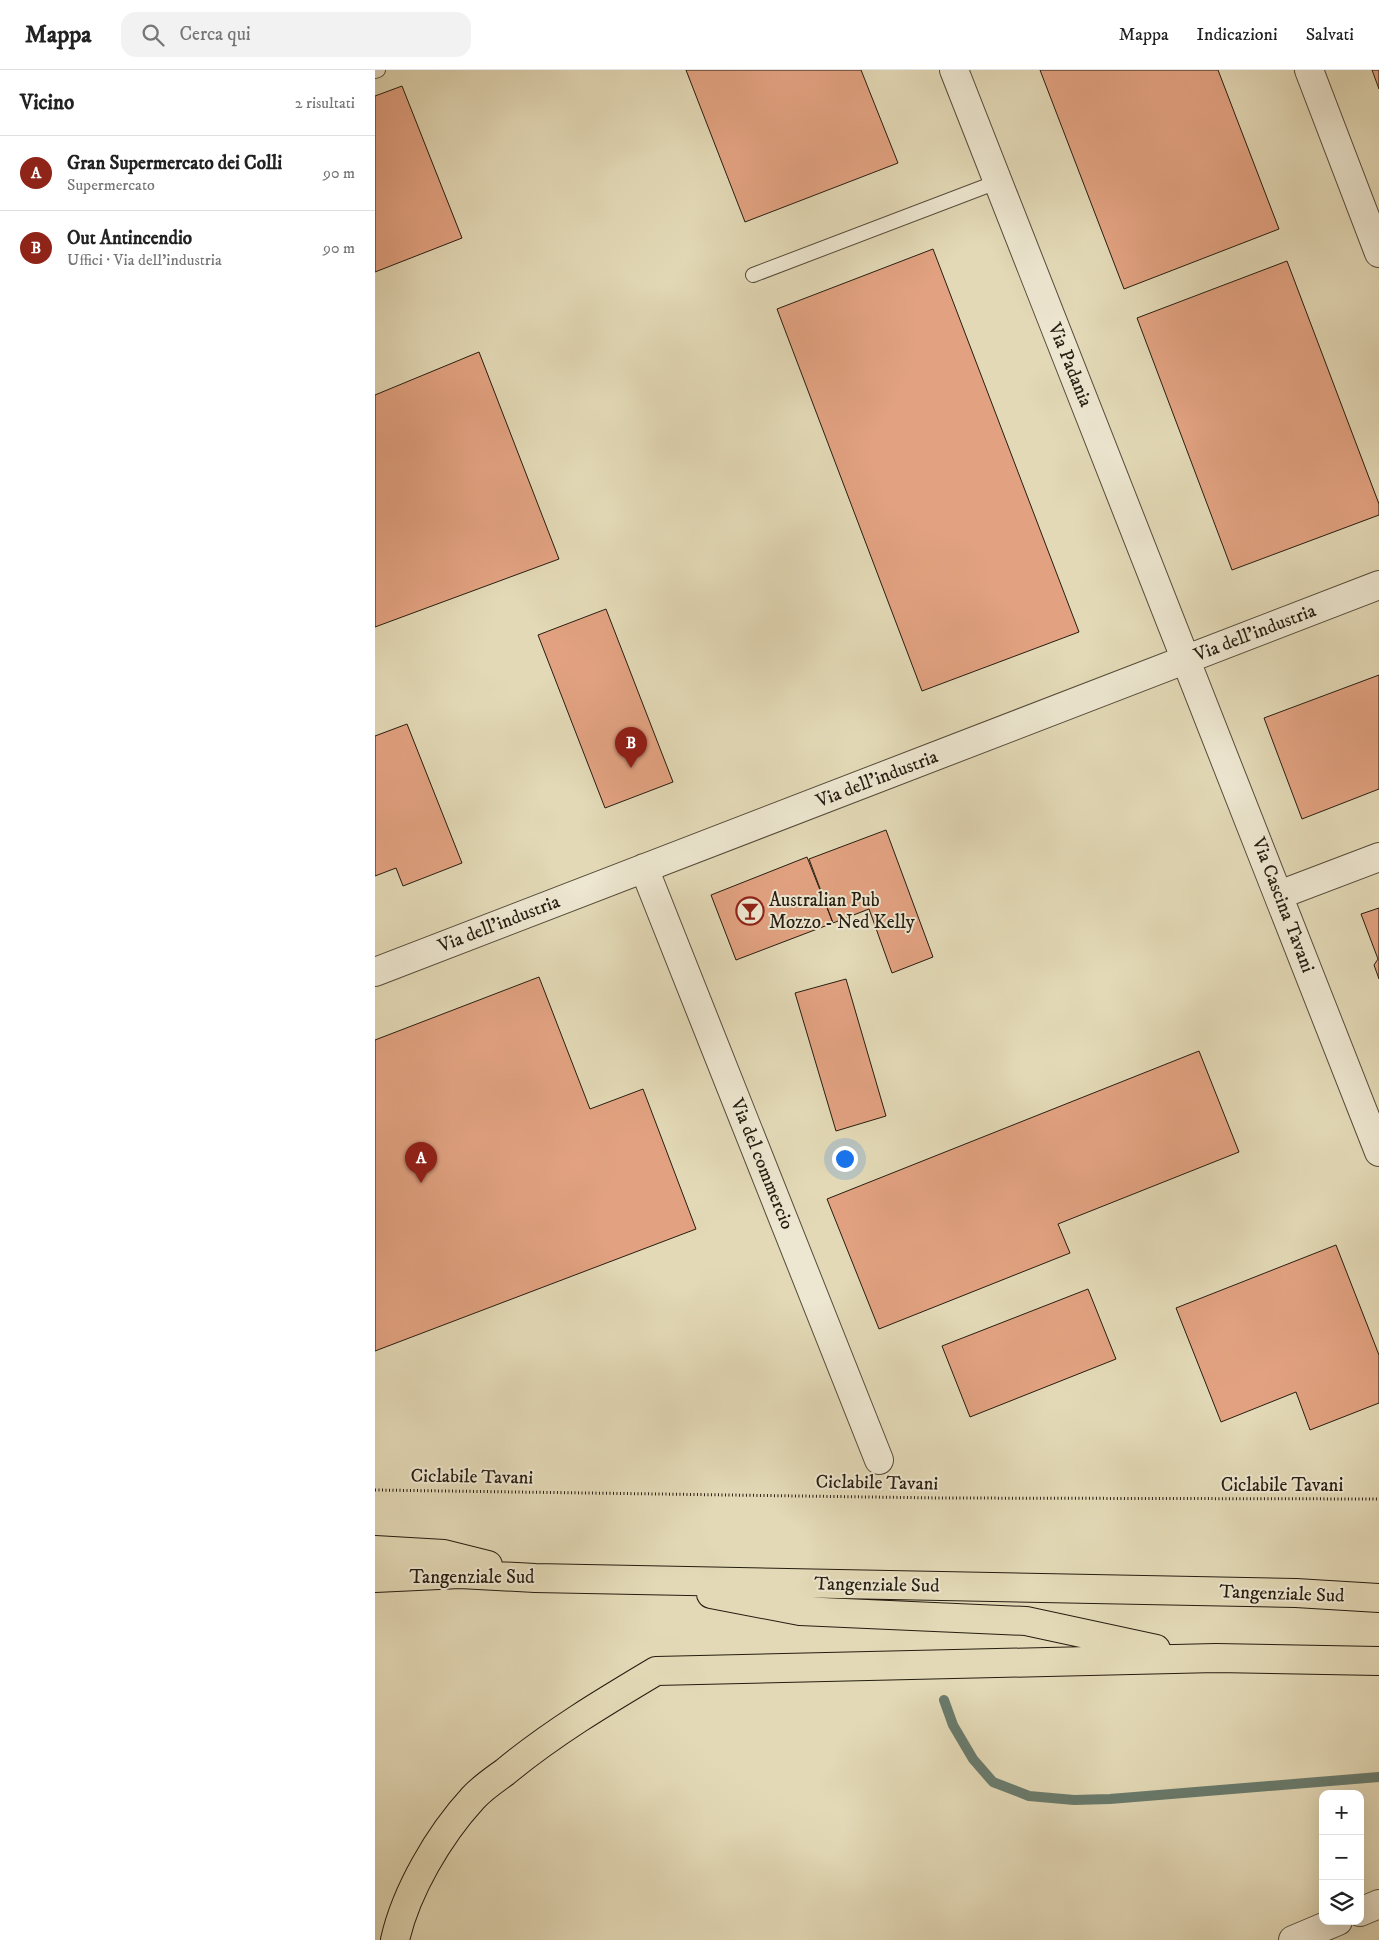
<!DOCTYPE html>
<html lang="it">
<meta charset="utf-8">
<style>
body{margin:0;font-family:"IM FELL DW Pica",serif;background:#f2f2f2;color:#222}
.controls{position:absolute;right:15px;bottom:15px;display:grid;overflow:hidden;border-radius:10px;box-shadow:0 5px 20px #0002}
.controls button{width:45px;height:45px;display:grid;place-items:center;padding:0;border:0;border-bottom:1px solid #e0e0e0;background:#fff;color:#222;font:25px sans-serif}
.you{position:absolute;left:469px;top:1088px;width:18px;height:18px;margin:-12px;border:4px solid #fff;border-radius:50%;background:#1a73e8;box-shadow:0 0 0 8px #1a73e833}
.badge{display:grid;place-items:center;width:32px;height:32px;border-radius:50%;background:#8f2418;color:#fff;font-size:16px;font-weight:700}
.pin{position:absolute;translate:-50% -41px;filter:drop-shadow(0 1px 2px #0008)}
.pin::after{content:'';position:absolute;top:26px;width:18px;height:15px;background:inherit;clip-path:polygon(0 0,100% 0,50% 100%)}
.list{margin:0;padding:0;list-style:none}
h2{display:flex;justify-content:space-between;align-items:center;height:65px;margin:0;padding:0 20px;font-size:21px}
h2 small{font-size:16px;font-weight:400;color:#767676}
.list li{display:grid;grid-template-columns:32px 1fr auto;gap:15px;align-items:center;box-sizing:border-box;height:75px;padding:0 20px;border-top:1px solid #e0e0e0}
.list b{display:block;font-size:19px;white-space:nowrap}
.list p{margin:0;font-size:16px;white-space:nowrap;color:#767676}
.list em{font-size:16px;font-style:normal;color:#767676}
.icon{flex:none;width:28px;height:28px;fill:none;stroke:currentColor;stroke-width:2;stroke-linecap:round;stroke-linejoin:round}
.map{position:relative;flex:none;width:1004px;height:1870px;overflow:hidden}
header{display:flex;align-items:center;gap:30px;box-sizing:border-box;height:70px;padding:0 25px;background:#fff;border-bottom:1px solid #e0e0e0}
header strong{font-size:24px}
nav{display:flex;gap:28px;margin-inline-start:auto;font-size:18px}
.search{width:350px;height:45px;background:#f2f2f2;display:flex;align-items:center;gap:12px;box-sizing:border-box;padding:0 18px;border-radius:15px;color:#767676;font-size:19px}
main{display:flex}
aside{flex:1;background:#fff}
.map>svg:first-child{display:block}
.lines{fill:none;stroke-linecap:round;stroke-linejoin:round}
.stream{stroke:#697b6d;stroke-width:10}
.building{fill:#e2a281;stroke:#261d11}
.lane-casing{stroke:#554c3a;stroke-width:16}
.street-casing{stroke:#554c3a;stroke-width:30}
.highway-casing{stroke:#261d11;stroke-width:30}
.path{stroke:#261d11;stroke-width:3;stroke-dasharray:1 2.5;stroke-linecap:butt}
.lane{stroke:#ede6d0;stroke-width:14}
.street{stroke:#ede6d0;stroke-width:28}
.highway{stroke:#e3d9b6;stroke-width:28}
.labels{text-anchor:middle;dominant-baseline:central;stroke-width:4;stroke-linejoin:round;paint-order:stroke}
.street-label{font-size:19px;fill:#261d11;stroke:#ede6d0}
.poi-label{font-size:19px;fill:#261d11;stroke:#ede6d0;text-anchor:start}
</style>
<header>
<strong>Mappa</strong>
<div class="search"><svg class="icon" aria-label="search" viewBox="0 0 24 24"><circle cx="10" cy="10" r="6"/><path d="M15 15l6 6"/></svg>Cerca qui</div>
<nav><a>Mappa</a><a>Indicazioni</a><a>Salvati</a></nav>
</header>
<main>
<aside>
<h2>Vicino<small>2 risultati</small></h2>
<ul class="list">
<li><span class="badge">A</span><div><b>Gran Supermercato dei Colli</b><p>Supermercato</p></div><em>90 m</em></li>
<li><span class="badge">B</span><div><b>Out Antincendio</b><p>Uffici · Via dell'industria</p></div><em>90 m</em></li>
</ul>
</aside>
<div class="map">
<svg width="1004" height="1870" viewBox="0 0 1004 1870">
<rect width="100%" height="100%" fill="#e3d9b6"/>
<filter id="stains"><feTurbulence type="fractalNoise" baseFrequency=".004" numOctaves="4"/><feColorMatrix values="0 0 0 0 .2 0 0 0 0 .09 0 0 0 0 .02 0 0 0 .5 -.17"/></filter>
<radialGradient id="worn" r=".72"><stop offset=".6" stop-color="#630" stop-opacity="0"/><stop offset="1" stop-color="#630" stop-opacity=".3"/></radialGradient>
<g class="lines">
<path class="stream" d="M569,1630L578,1655L598,1689L618,1712L654,1726L699,1730L735,1729L1004,1707"/>
</g>
<path class="building" d="M311,0H486L523,93L370,152Z
M665,0H843L904,159L749,219Z
M997,0H1004V19Z
M27,16L87,168L0,202V26Z
M558,179L704,562L547,621L402,239Z
M912,191L1004,434V445L857,500L762,248Z
M104,282L184,489L0,557V325Z
M231,539L298,712L230,738L163,565Z
M1004,605V719L927,749L889,648Z
M32,654L87,793L28,816L21,798L0,806V666Z
M511,760L558,887L517,903L494,839L458,853L434,789Z
M432,787L458,853L361,890L336,825Z
M1004,838V909L999,895L1003,889L986,844Z
M164,907L215,1039L268,1019L321,1159L0,1281V970Z
M471,909L511,1046L461,1061L420,923Z
M824,981L864,1082L683,1154L695,1183L504,1259L452,1129Z
M961,1175L1004,1285V1333L935,1360L921,1322L846,1352L801,1238Z
M713,1219L741,1289L595,1347L567,1276Z"/>
<g class="lines">
<g class="lane-casing">
<path id="lane" d="M0,1L3,0
M378,205L622,112"/>
</g>
<g class="street-casing">
<path id="street" d="M579,0L1004,1082
M934,0L1004,183
M269,798L504,1390
M904,825L1004,787
M0,902L1004,515
M985,1842L1004,1834
M918,1870L963,1851"/>
</g>
<g class="highway-casing">
<path id="highway" d="M0,1480L69,1484L113,1495
M0,1508L85,1504L160,1508L921,1523L1004,1528
M336,1524L425,1541L651,1551L781,1579
M20,1870C31,1821 64,1765 98,1728C107,1718 119,1710 130,1702C177,1663 229,1632 281,1601L841,1588L1004,1591"/>
</g>
<path class="path" d="M0,1420L566,1428L1004,1429"/>
<use href="#lane" class="lane"/>
<use href="#street" class="street"/>
<use href="#highway" class="highway"/>
</g>
<defs>
<g id="bar-ring" transform="scale(1.4375)"><circle r="9.5" fill="#ede6d0" stroke="#8f2418" stroke-width="1.5"/><path d="M-6-5H6L.8 .8V4.5H3.5V6h-7V4.5H-.8V.8Z" fill="#8f2418"/></g>
</defs>
<g fill-rule="evenodd">
<use href="#bar-ring" x="375" y="841"/>
</g>
<g class="labels">
<g class="street-label">
<text transform="translate(695 295) rotate(68)">Via Padania</text>
<text transform="translate(880 563) rotate(-21)">Via dell'industria</text>
<text transform="translate(502 709) rotate(-21)">Via dell'industria</text>
<text transform="translate(908 835) rotate(69)">Via Cascina Tavani</text>
<text transform="translate(124 854) rotate(-21)">Via dell'industria</text>
<text transform="translate(387 1094) rotate(68)">Via del commercio</text>
<text transform="translate(97 1407) rotate(1)">Ciclabile Tavani</text>
<text transform="translate(502 1413) rotate(1)">Ciclabile Tavani</text>
<text x="907" y="1415">Ciclabile Tavani</text>
<text x="97" y="1507">Tangenziale Sud</text>
<text transform="translate(502 1515) rotate(1)">Tangenziale Sud</text>
<text transform="translate(907 1524) rotate(2)">Tangenziale Sud</text>
</g>
<g class="poi-label">
<text x="394" y="830">Australian Pub<tspan x="394" dy="22">Mozzo - Ned Kelly</tspan></text>
</g>
</g>
<rect width="100%" height="100%" filter="url(#stains)"/>
<rect width="100%" height="100%" fill="url(#worn)"/>
</svg>
<div class="controls">
<button>+</button>
<button>−</button>
<button><svg class="icon" aria-label="layers" viewBox="0 0 24 24"><path d="M12 4l9 5-9 5-9-5zM3 14l9 5 9-5"/></svg></button>
</div>
<div class="you"></div>
<div class="pin badge" style="left:46px;top:1113px">A</div>
<div class="pin badge" style="left:256px;top:698px">B</div>
</div>
</main>
